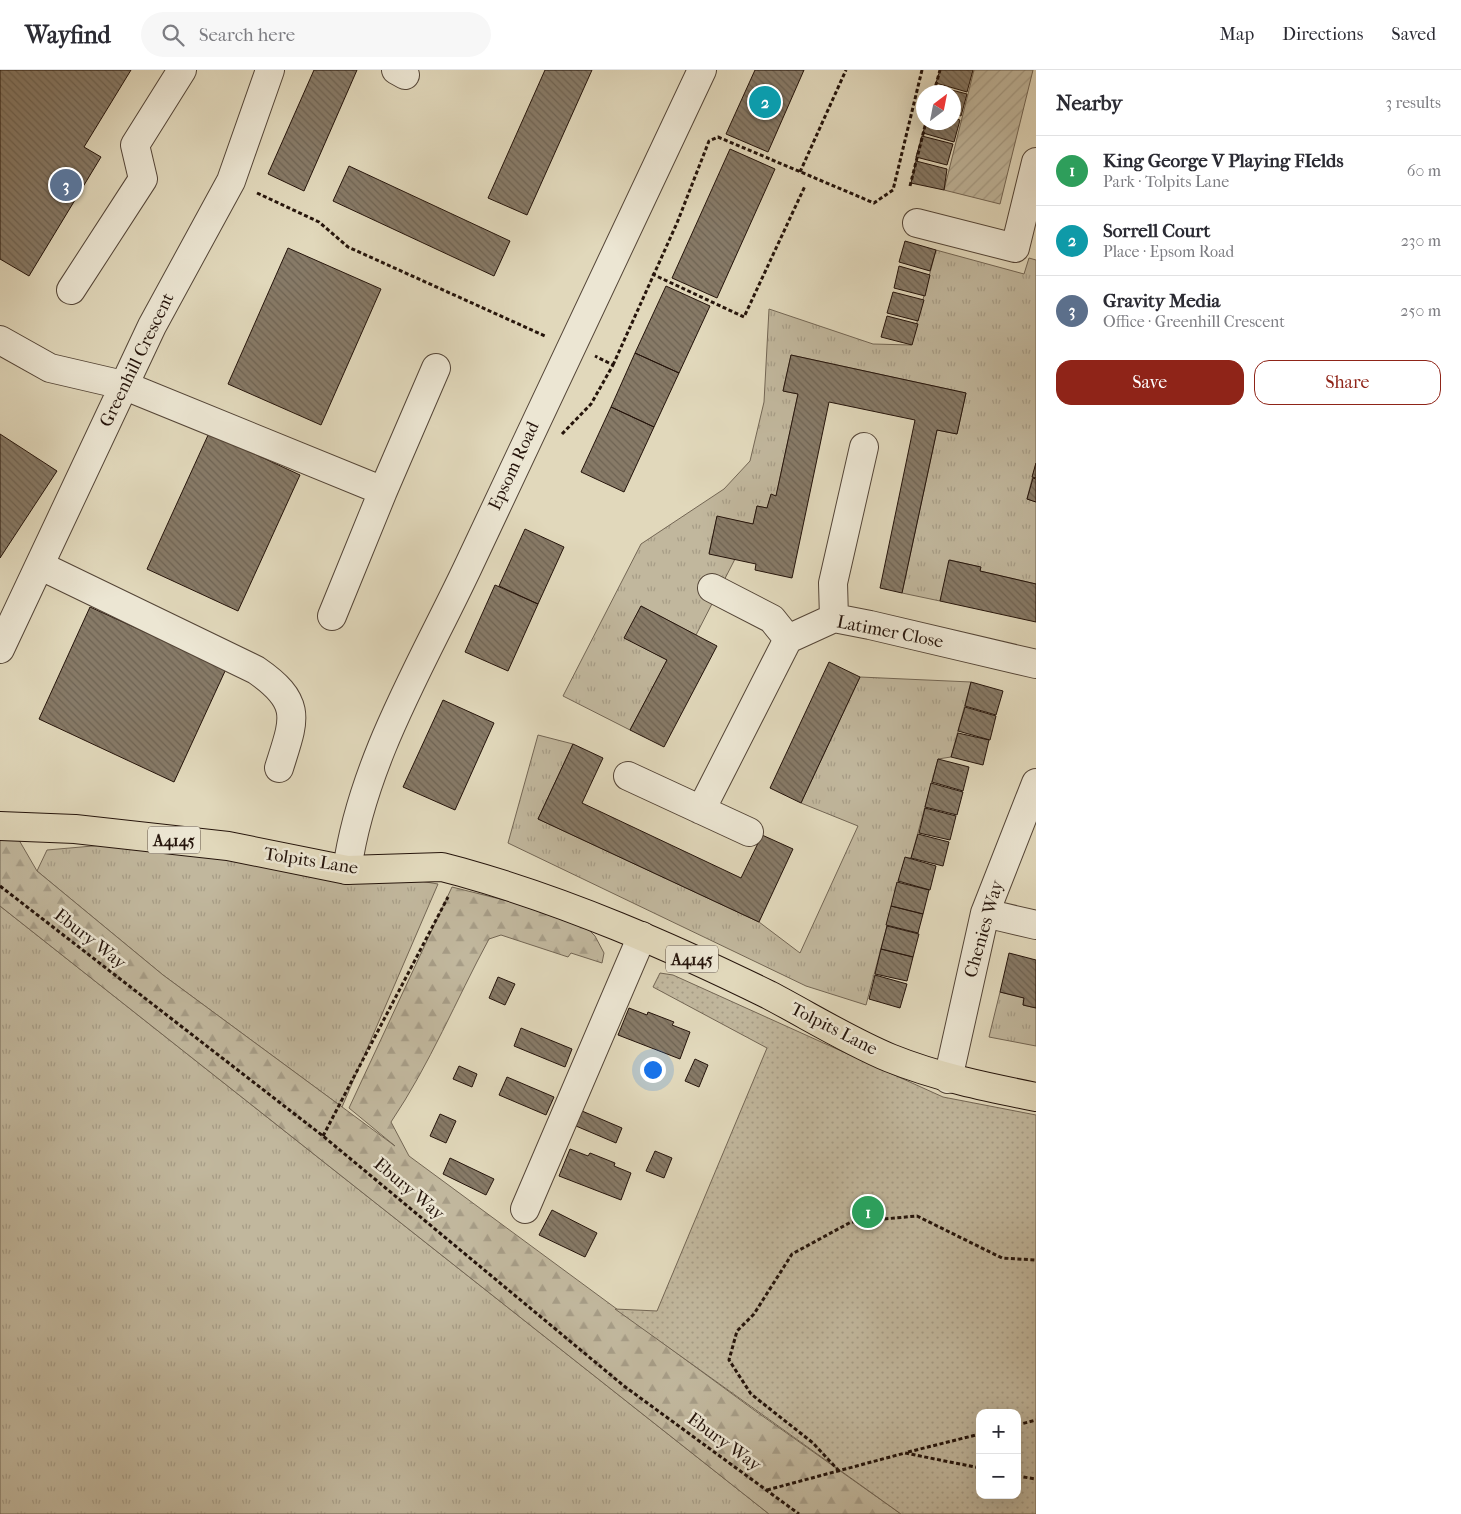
<!DOCTYPE html>
<meta charset="utf-8">
<style>
body{margin:0;font-family:"IM FELL French Canon",serif;background:#f7f7f7;color:#2b2b33}
.controls{position:absolute;right:15px;bottom:15px;display:grid;overflow:hidden;border-radius:10px;box-shadow:0 5px 20px #0002}
.controls button{width:45px;height:45px;display:grid;place-items:center;padding:0;border:0;border-bottom:1px solid #e1e1e2;background:#fff;color:#2b2b33;font:25px sans-serif}
.compass{position:absolute;left:916px;top:15px;width:45px;height:45px;border-radius:50%;background:#fff;box-shadow:0 5px 20px #0002;rotate:32deg}
.you{position:absolute;left:652px;top:999px;width:18px;height:18px;margin:-12px;border:4px solid #fff;border-radius:50%;background:#1a73e8;box-shadow:0 0 0 8px #1a73e833}
.badge{display:grid;place-items:center;width:32px;height:32px;border-radius:50%;background:#8f2418;color:#fff;font-size:16px;font-weight:700}
.pin{position:absolute;translate:-50% -50%;border:2px solid #fff;box-shadow:0 1px 5px #0006}
.list{margin:0;padding:0;list-style:none}
h2{display:flex;justify-content:space-between;align-items:center;height:65px;margin:0;padding:0 20px;font-size:21px}
h2 small{font-size:16px;font-weight:400;color:#7c7c81}
.list li{display:grid;grid-template-columns:32px 1fr auto;gap:15px;align-items:center;box-sizing:border-box;height:70px;padding:0 20px;border-top:1px solid #e1e1e2}
.list b{display:block;font-size:19px;white-space:nowrap}
.list p{margin:0;font-size:16px;white-space:nowrap;color:#7c7c81}
.list em{font-size:16px;font-style:normal;color:#7c7c81}
.actions{display:flex;gap:10px;padding:15px 20px}
.actions a{flex:1;padding:11px 0;border:1px solid #8f2418;border-radius:15px;text-align:center;font-size:18px;color:#8f2418}
.actions .main{background:#8f2418;color:#fff}
.icon{flex:none;width:28px;height:28px;fill:none;stroke:currentColor;stroke-width:2;stroke-linecap:round;stroke-linejoin:round}
.map{position:relative;flex:none;width:1036px;height:1444px;overflow:hidden}
header{display:flex;align-items:center;gap:30px;box-sizing:border-box;height:70px;padding:0 25px;background:#fff;border-bottom:1px solid #e1e1e2}
header strong{font-size:24px}
nav{display:flex;gap:28px;margin-inline-start:auto;font-size:18px}
.search{width:350px;height:45px;background:#f7f7f7;display:flex;align-items:center;gap:12px;box-sizing:border-box;padding:0 18px;border-radius:28px;color:#7c7c81;font-size:19px}
main{display:flex}
aside{flex:1;background:#fff}
.map>svg:first-child{display:block}
.grass{fill:url(#grass-tufts);stroke:#736654}
.forest{fill:url(#forest-firs);stroke:#736654}
.park{fill:url(#park-dots);stroke:#736654;fill-rule:evenodd}
.garden{fill:url(#garden-furrows);stroke:#736654}
.building{fill:url(#building-back-hatch);stroke:#25140b}
.lines{fill:none;stroke-linecap:round;stroke-linejoin:round}
.minor-casing{stroke:#544537;stroke-width:30}
.major-casing{stroke:#25140b;stroke-width:30}
.path{stroke:#25140b;stroke-width:3;stroke-dasharray:4 2.5;stroke-linecap:butt}
.minor{stroke:#ece6d3;stroke-width:28}
.major{stroke:#e1d8bb;stroke-width:28}
.labels{text-anchor:middle;dominant-baseline:central;stroke-width:5;stroke-linejoin:round;paint-order:stroke}
.shield{fill:#ece6d3;stroke:#615347;stroke-width:1}
.shield-label{font-size:16px;font-weight:bold;fill:#25140b}
.street-label{font-size:18px;fill:#25140b;stroke:#ece6d3}
</style>
<header>
<strong>Wayfind</strong>
<div class="search"><svg class="icon" aria-label="search" viewBox="0 0 24 24"><circle cx="10" cy="10" r="6"/><path d="M15 15l6 6"/></svg>Search here</div>
<nav><a>Map</a><a>Directions</a><a>Saved</a></nav>
</header>
<main>
<div class="map">
<svg width="1036" height="1444" viewBox="0 0 1036 1444">
<defs>
<pattern id="grass-tufts" width="24" height="20" patternUnits="userSpaceOnUse" patternTransform="scale(1.25)"><rect width="24" height="20" fill="#c1b79d"/><path d="M3 7l-1-3M5 7V3M7 7l1-3M15 17l-1-3M17 17v-4M19 17l1-3" fill="none" stroke="#a69c86"/></pattern>
<pattern id="forest-firs" width="22" height="20" patternUnits="userSpaceOnUse" patternTransform="scale(1.25)"><rect width="22" height="20" fill="#c1b79d"/><path d="M5 1l3.5 6h-7zM16 11l3.5 6h-7z" fill="#a69c86"/></pattern>
<pattern id="park-dots" width="8" height="8" patternUnits="userSpaceOnUse" patternTransform="scale(1.25)"><rect width="8" height="8" fill="#c1b79d"/><path d="M2 2h.1M6 6h.1" fill="none" stroke="#a69c86" stroke-width="1.8" stroke-linecap="round"/></pattern>
<pattern id="garden-furrows" width="10" height="10" patternUnits="userSpaceOnUse" patternTransform="scale(1.25)"><rect width="10" height="10" fill="#c1b79d"/><path d="M-1 1l2-2M0 10L10 0M9 11l2-2" fill="none" stroke="#a69c86"/></pattern>
<pattern id="building-back-hatch" width="6" height="6" patternUnits="userSpaceOnUse" patternTransform="scale(1.25)"><rect width="6" height="6" fill="#877a67"/><path d="M-1 5l2 2M0 0l6 6M5-1l2 2" fill="none" stroke="#6e6353"/></pattern>
</defs>
<rect width="100%" height="100%" fill="#e1d8bb"/>
<filter id="stains"><feTurbulence type="fractalNoise" baseFrequency=".004" numOctaves="4"/><feColorMatrix values="0 0 0 0 .2 0 0 0 0 .09 0 0 0 0 .02 0 0 0 .5 -.17"/></filter>
<radialGradient id="worn" r=".72"><stop offset=".6" stop-color="#630" stop-opacity="0"/><stop offset="1" stop-color="#630" stop-opacity=".3"/></radialGradient>
<path class="grass" d="M936,180L1024,204L1029,188L1036,190V393L1027,429L1036,432V514L980,501V497L950,490L940,531L902,523L937,360L957,364L966,323L791,285L783,321L798,324L776,426L771,425L767,438L757,436L753,454L717,447L709,483L735,489L696,565L641,536L625,568L667,590L630,660L563,626L641,474L724,419L750,391L764,332L769,239L873,274L911,275Z
M860,607L971,612L951,687L938,689L911,788H905L866,935L806,916L508,773L538,665L573,674L538,749L759,852L800,883L858,756L801,733Z
M199,774L438,814L342,1037L163,905L37,801L47,780L104,775Z
M0,836L769,1444H0Z
M1000,922L1024,928L1023,935L1036,938V976L989,967Z"/>
<path class="forest" d="M0,742L5,746L37,801L163,905L395,1076L349,1038L452,817L512,832L588,859L595,866L604,883L602,893L571,883L568,887L501,865L489,869C456,930 430,994 391,1052L409,1086L754,1340L901,1444H769L0,836Z"/>
<path class="park" d="M660,903L673,905L943,1027L1036,1045V1444H901L615,1239L657,1241L767,978L653,917ZM980,1343H1017V1425H980Z"/>
<path class="garden" d="M974,0H1033L1000,134L944,120Z"/>
<path class="building" d="M0,0H131L84,77L101,87L29,206L0,189Z
M314,0H357L304,121L268,104Z
M545,0H592L527,145L488,128Z
M755,0H804L768,82L726,64Z
M940,0H973L967,22L936,13Z
M936,16L967,24L961,46L954,44V22H934Z
M954,48L960,50L954,72L923,63L926,52H954Z
M922,66L953,74L947,95L916,87Z
M730,79L775,99L717,228L672,208Z
M916,91L947,99L944,120L911,113Z
M349,96L510,171L494,206L333,131Z
M905,171L936,180L930,201L899,192Z
M288,178L381,219L321,355L228,314Z
M899,196L930,205L925,226L894,218Z
M666,216L710,236L679,303L635,283Z
M893,222L924,230L918,251L887,243Z
M887,246L918,254L912,275L881,267Z
M635,283L679,303L654,357L611,337Z
M791,285L966,323L957,364L937,360L902,523L880,518L915,350L829,332L792,508L755,500L756,494L709,484L717,446L753,454L757,436L767,438L771,424L776,426L798,324L783,321Z
M611,337L654,357L624,422L581,402Z
M209,363L300,405L238,541L147,499Z
M0,364L57,401L0,488Z
M1036,393V408L1032,407Z
M1033,408L1036,409V432L1027,429Z
M525,459L564,477L538,534L499,516Z
M949,490L981,497L980,501L1036,514V552L940,531Z
M495,515L538,534L508,601L465,582Z
M641,536L717,576L664,677L630,660L667,590L624,568Z
M90,537L226,599L174,712L39,649Z
M829,592L860,607L801,733L770,718Z
M971,612L1003,621L996,645L965,636Z
M443,630L494,653L455,740L403,717Z
M965,637L996,646L990,670L958,661Z
M958,663L989,670L983,695L951,687Z
M573,674L603,688L582,733L741,808L762,765L793,779L759,852L538,749Z
M938,689L969,697L963,721L932,712Z
M931,713L963,722L957,745L925,737Z
M925,738L956,746L950,770L919,763Z
M918,764L949,772L943,796L911,788Z
M905,787L936,796L930,820L898,811Z
M897,812L929,820L923,844L891,836Z
M891,836L923,844L918,863L886,855Z
M887,856L919,864L913,887L881,879Z
M881,879L913,887L907,911L875,904Z
M1009,883L1036,890V938L1023,935L1024,928L1000,922Z
M875,905L907,914L900,938L869,929Z
M498,907L515,914L505,935L489,928Z
M629,938L647,945L648,942L674,952L672,955L690,962L680,989L618,965Z
M521,958L572,979L565,997L514,976Z
M695,989L708,995L699,1017L685,1011Z
M459,996L477,1004L472,1017L453,1009Z
M507,1007L554,1027L546,1045L499,1025Z
M582,1041L622,1058L616,1073L576,1056Z
M440,1044L456,1051L446,1073L430,1066Z
M570,1079L588,1086L590,1083L615,1093L614,1096L631,1103L621,1130L559,1106Z
M655,1081L672,1088L664,1108L646,1101Z
M450,1088L494,1109L486,1125L443,1104Z
M552,1140L597,1163L585,1187L539,1165Z"/>
<g class="lines">
<g class="minor-casing">
<path id="minor" d="M396,0L405,5
M917,153L1015,178L1036,92
M71,220L143,109L135,75L182,0
M0,270L50,298L123,315L383,421L436,298
M41,496L256,600C304,633 294,650 279,698
M712,518L772,549L788,569
M332,546L383,421
M834,548L833,513L864,377
M0,579L152,256L231,111L270,0
M628,706L749,762
M701,740L788,569L834,548L870,555L1036,594
M347,800C362,693 421,596 467,499C544,332 623,166 702,0
M985,843L1036,855
M948,1009L985,843L1036,713
M525,1139L642,866"/>
</g>
<g class="major-casing">
<path id="major" d="M0,756L75,759L228,776L347,800L442,797L461,802C568,832 669,876 769,925C809,946 849,971 890,988C937,1007 986,1017 1036,1027"/>
</g>
<path class="path" d="M934,22L940,0
M800,102L846,0
M910,116L926,52
M257,123L319,152L348,177L545,266
M652,204L744,247L805,116
M613,295L677,153L709,71L718,67L874,133L893,120L922,0
M562,364L591,334L613,295L595,286
M0,816L323,1066L624,1316L799,1444
M323,1066L448,827
M1017,1355L1036,1350
M908,1382L980,1364
M839,1401L813,1373L751,1324L729,1290L737,1261L754,1244L792,1184L851,1152L917,1146L1002,1188L1036,1190
M1017,1406L1036,1409
M767,1420L905,1383L980,1398"/>
<use href="#minor" class="minor"/>
<use href="#major" class="major"/>
</g>
<g class="labels">
<g class="shield">
<rect x="148" y="756.5" width="52" height="27" rx="4"/>
<rect x="666" y="875.5" width="52" height="27" rx="4"/>
</g>
<g class="shield-label">
<text x="174" y="770">A4145</text>
<text x="692" y="889">A4145</text>
</g>
<g class="street-label">
<text transform="translate(137 290) rotate(-64)">Greenhill Crescent</text>
<text transform="translate(514 396) rotate(-65)">Epsom Road</text>
<text transform="translate(890 562) rotate(11)">Latimer Close</text>
<text transform="translate(311 791) rotate(9)">Tolpits Lane</text>
<text transform="translate(984 859) rotate(-74)">Chenies Way</text>
<text transform="translate(90 869) rotate(38)">Ebury Way</text>
<text transform="translate(834 959) rotate(27)">Tolpits Lane</text>
<text transform="translate(409 1119) rotate(40)">Ebury Way</text>
<text transform="translate(724 1372) rotate(36)">Ebury Way</text>
</g>
</g>
<rect width="100%" height="100%" filter="url(#stains)"/>
<rect width="100%" height="100%" fill="url(#worn)"/>
</svg>
<div class="controls">
<button>+</button>
<button>−</button>
</div>
<svg class="compass" viewBox="-18 -18 36 36"><path d="M0-13l5 13h-10z" fill="#e53935"/><path d="M0 13l5-13h-10z" fill="#7c7c81"/></svg>
<div class="you"></div>
<div class="pin badge" style="left:868px;top:1142px;background:#2e9e5b">1</div>
<div class="pin badge" style="left:765px;top:32px;background:#0f9aa8">2</div>
<div class="pin badge" style="left:66px;top:115px;background:#5c6f8a">3</div>
</div>
<aside>
<h2>Nearby<small>3 results</small></h2>
<ul class="list">
<li><span class="badge" style="background:#2e9e5b">1</span><div><b>King George V Playing FIelds</b><p>Park · Tolpits Lane</p></div><em>60 m</em></li>
<li><span class="badge" style="background:#0f9aa8">2</span><div><b>Sorrell Court</b><p>Place · Epsom Road</p></div><em>230 m</em></li>
<li><span class="badge" style="background:#5c6f8a">3</span><div><b>Gravity Media</b><p>Office · Greenhill Crescent</p></div><em>250 m</em></li>
</ul>
<div class="actions"><a class="main">Save</a><a>Share</a></div>
</aside>
</main>
